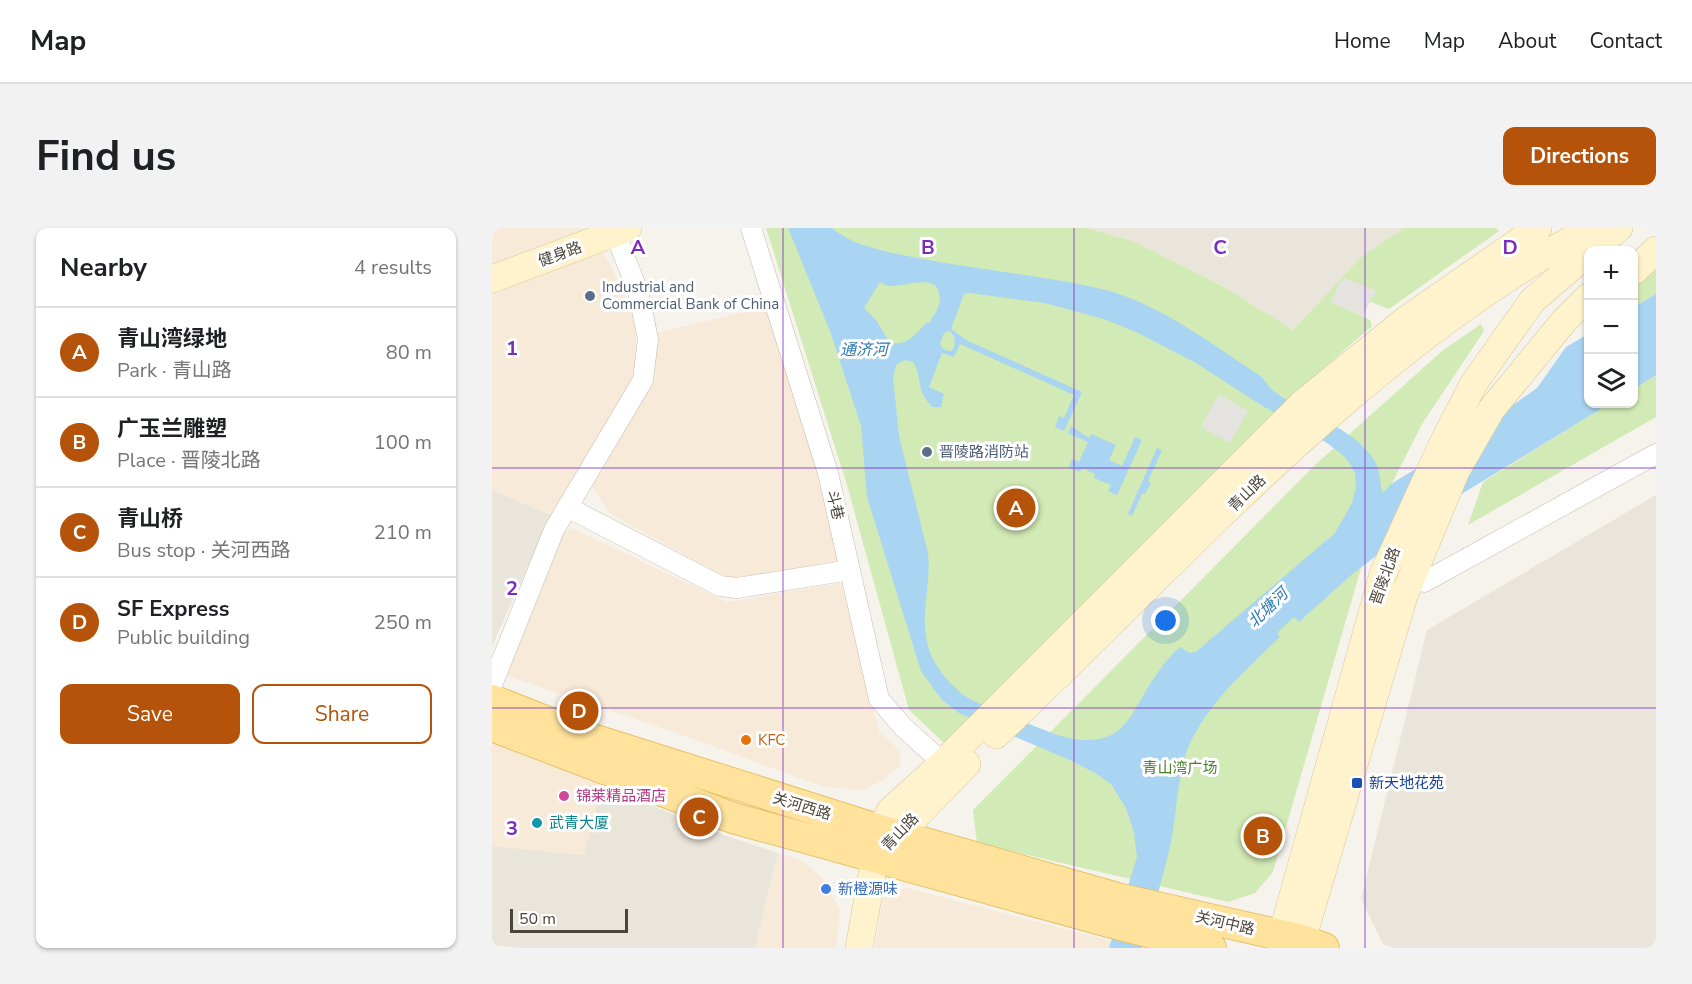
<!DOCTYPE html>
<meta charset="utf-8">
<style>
body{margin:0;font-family:"Nunito Sans","Noto Sans SC",sans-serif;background:#f2f2f2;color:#202124}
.controls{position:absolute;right:18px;top:18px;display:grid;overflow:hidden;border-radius:12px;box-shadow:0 2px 4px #0004}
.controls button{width:54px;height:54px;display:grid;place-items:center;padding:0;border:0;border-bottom:2px solid #e0e0e0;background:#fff;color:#202124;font:30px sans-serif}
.scale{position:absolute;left:18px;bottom:15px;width:118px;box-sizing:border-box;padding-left:6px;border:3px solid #4b4439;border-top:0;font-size:16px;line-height:21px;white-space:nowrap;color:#4b4439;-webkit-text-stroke:4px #fff;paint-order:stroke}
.you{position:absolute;left:674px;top:393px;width:21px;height:21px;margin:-15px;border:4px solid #fff;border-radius:50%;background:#1a73e8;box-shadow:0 0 0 9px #1a73e833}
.badge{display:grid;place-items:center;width:39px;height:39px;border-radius:50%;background:#b45309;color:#fff;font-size:20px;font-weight:700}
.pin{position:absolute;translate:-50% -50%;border:3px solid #fff;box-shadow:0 2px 6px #0006}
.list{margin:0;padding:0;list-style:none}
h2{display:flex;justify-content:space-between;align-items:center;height:78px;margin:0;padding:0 24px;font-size:26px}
h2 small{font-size:20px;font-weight:400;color:#757577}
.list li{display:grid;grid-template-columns:39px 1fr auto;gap:18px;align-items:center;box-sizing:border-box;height:90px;padding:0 24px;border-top:2px solid #e0e0e0}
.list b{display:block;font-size:22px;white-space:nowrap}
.list p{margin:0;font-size:20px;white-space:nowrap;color:#757577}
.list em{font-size:20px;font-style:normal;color:#757577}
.actions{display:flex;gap:12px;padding:18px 24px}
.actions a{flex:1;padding:14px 0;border:2px solid #b45309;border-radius:12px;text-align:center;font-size:21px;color:#b45309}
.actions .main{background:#b45309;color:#fff}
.icon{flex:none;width:33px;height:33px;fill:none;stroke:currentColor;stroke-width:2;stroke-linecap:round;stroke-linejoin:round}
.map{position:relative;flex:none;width:1164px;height:720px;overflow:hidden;border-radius:12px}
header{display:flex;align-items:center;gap:36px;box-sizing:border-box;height:84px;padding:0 30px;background:#fff;border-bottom:2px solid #e0e0e0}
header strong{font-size:28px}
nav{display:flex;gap:33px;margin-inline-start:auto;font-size:21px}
.intro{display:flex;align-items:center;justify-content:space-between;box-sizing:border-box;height:144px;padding:0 36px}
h1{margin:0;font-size:42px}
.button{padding:15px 27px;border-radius:12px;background:#b45309;color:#fff;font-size:21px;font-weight:700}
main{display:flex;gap:36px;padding:0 36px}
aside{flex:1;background:#fff;border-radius:12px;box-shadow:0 2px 4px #0004}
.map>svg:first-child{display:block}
.residential{fill:#eae5da}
.commercial{fill:#f7ead8}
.green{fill:#d2eab5}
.parking{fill:#e5e3e0}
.water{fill:#a9d4f2;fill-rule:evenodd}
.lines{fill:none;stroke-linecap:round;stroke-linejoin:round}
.street-casing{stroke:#c2bbae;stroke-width:21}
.secondary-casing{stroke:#d6c79b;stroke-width:28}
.primary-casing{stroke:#e6c16a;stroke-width:32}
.street{stroke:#fff;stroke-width:20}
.secondary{stroke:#fff3cd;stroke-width:27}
.primary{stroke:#ffe39c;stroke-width:30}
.grid{fill:none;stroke:#7b2cbf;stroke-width:1.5;stroke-opacity:0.55}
.service-dot{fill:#5c6f8a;stroke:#fff;stroke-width:2}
.food-dot{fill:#e8710a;stroke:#fff;stroke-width:2}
.transit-dot{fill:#1a4fb4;stroke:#fff;stroke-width:2}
.hotel-dot{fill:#d1479c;stroke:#fff;stroke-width:2}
.culture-dot{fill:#0f9aa8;stroke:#fff;stroke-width:2}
.shop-dot{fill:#3f7fe0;stroke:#fff;stroke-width:2}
.labels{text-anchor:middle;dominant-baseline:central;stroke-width:6;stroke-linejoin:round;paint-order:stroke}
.street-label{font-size:15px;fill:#4b4439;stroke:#fff}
.service-label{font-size:15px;fill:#4e5e75;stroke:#fff;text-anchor:start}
.food-label{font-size:15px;fill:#c56008;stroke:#fff;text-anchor:start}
.park-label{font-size:15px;fill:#4a7f2a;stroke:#fff}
.transit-label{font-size:15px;fill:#164399;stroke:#fff;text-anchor:start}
.hotel-label{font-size:15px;fill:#b23c85;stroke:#fff;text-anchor:start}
.culture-label{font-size:15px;fill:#0d838f;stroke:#fff;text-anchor:start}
.shop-label{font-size:15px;fill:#366cbe;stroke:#fff;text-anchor:start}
.water-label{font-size:16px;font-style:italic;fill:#2e7ab2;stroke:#fff}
.grid-label{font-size:20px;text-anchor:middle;font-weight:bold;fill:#7b2cbf;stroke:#fff;stroke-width:6;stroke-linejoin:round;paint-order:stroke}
</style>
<header>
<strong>Map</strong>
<nav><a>Home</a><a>Map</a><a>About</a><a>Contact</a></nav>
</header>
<div class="intro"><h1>Find us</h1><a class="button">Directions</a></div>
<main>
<aside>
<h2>Nearby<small>4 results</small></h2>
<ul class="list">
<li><span class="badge">A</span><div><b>青山湾绿地</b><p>Park · 青山路</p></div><em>80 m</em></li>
<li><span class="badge">B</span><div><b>广玉兰雕塑</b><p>Place · 晋陵北路</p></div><em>100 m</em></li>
<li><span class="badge">C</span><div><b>青山桥</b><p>Bus stop · 关河西路</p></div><em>210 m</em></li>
<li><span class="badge">D</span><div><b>SF Express</b><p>Public building</p></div><em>250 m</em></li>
</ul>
<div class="actions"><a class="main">Save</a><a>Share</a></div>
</aside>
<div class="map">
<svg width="1164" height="720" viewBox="0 0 1164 720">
<rect width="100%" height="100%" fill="#f6f3ec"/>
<path class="residential" d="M594,0H912L868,30L801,102L734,60L641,13Z
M0,262L59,287L0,418Z
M1164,267V720H901L891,716L869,671L935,402Z
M110,557L229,606L286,625L263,720H29L0,717V618L91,627Z"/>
<path class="commercial" d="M0,0H91L117,34L142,86L145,123L138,161L59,287L0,262Z
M274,79L327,243L351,335L241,354L117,285L100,258L160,149L164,105Z
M80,300L235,374L349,355L387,503L408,523L409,537L391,552L371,562L332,559L185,505L12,447L69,307Z
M0,513L110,557L92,627L0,618Z
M286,625L312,634L332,652L348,683L344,720H263Z
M415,660L619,713L617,720H383L391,671L399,663Z"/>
<path class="green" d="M274,0H594L641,13L734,60L801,102L868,30L912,0H1004L1007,3L897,81L878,74L883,63L840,74L878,92L880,98L795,172L452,515L417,482L355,257Z
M1164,37V66L1142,79V57Z
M989,96L992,103L930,196L885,285L781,644L763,665L736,674L485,615L481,582L823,237L950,123Z
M1164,147V189L976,297L991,254L1117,176H1142V161Z"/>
<path class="parking" d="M853,50L884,63L871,88L839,74L847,56Z
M727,166L756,183L738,215L709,199Z"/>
<path class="water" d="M296,0H340C362,19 397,24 425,30C486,42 550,47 610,61C667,75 721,117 770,149C780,165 789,169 806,178C832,192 865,206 882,232C888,241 888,253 890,263L892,264L899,256L976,209L1045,160L1074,119L1096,106V176H1117L945,281L858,348L807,394L802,389L785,405L788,409C756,440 722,469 701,509C685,539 686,577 680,608C673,646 660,683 650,720H617L645,629L642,604L634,580L619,556L603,545L578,532L467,485L449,471L429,443L375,269L369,198L338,103ZM388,54C391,56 394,58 397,58C410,59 444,45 447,65C450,78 443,85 437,95L435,94C424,106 415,118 398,115L384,92L372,80ZM477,65L553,75L612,91L646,105L704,135L769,177L835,215L852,228L859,237L863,246L864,260L860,275L843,305L705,423L698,425L688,419C673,432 663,448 652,466C645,478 638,493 626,503C618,509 606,512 596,512C568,513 531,492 505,482C496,478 484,475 476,470C463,462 449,446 442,433C423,397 440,362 436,325L407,208L401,150L404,137L413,132L421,134C432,151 422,162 441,179H449L452,166L437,159L450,125L462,129L468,116L582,167L572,190L567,188L563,199L572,203L590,164L476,113L459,101L472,66ZM457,103C464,107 464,117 460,123C454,123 451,122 448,116L452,105Z
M1164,66V147L1142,161V79Z
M579,198L597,210L599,206L624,217L617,232L630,238L643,209L650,212L625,267L616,263L619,257L602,250L603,246L590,240L588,244L577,239L580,231L587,234L596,214L576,205Z
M665,220L670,222L656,253L659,255L653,266H650L640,288L636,286Z"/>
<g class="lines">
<g class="street-casing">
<path id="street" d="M259,0L336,245L387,471L411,499L451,535
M75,279L228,358L245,360L358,342
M932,354L1164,226
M0,457L62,302L151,152L156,111L146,63L121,0"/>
</g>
<g class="secondary-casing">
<path id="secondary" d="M1100,22L1127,0
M1142,43L1164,22
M0,51L136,0
M504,507C692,330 870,123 1100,0
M393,620L475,536
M367,720L388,602L398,583L451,535L811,175L915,91L1046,0
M790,720V708L798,678L891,346L952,213L982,155L1040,73L1096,25
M804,720L810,712L912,368L964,243L999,182L1072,93L1096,69"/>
</g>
<g class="primary-casing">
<path id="primary" d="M0,472L91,508L388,602L625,670L810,712L832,720
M0,498L241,590L617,694L719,720"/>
</g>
<use href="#street" class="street"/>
<use href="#secondary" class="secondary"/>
<use href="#primary" class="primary"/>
</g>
<path class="grid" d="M291,0V720M582,0V720M873,0V720M0,240H1164M0,480H1164"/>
<g class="service-dot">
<circle cx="98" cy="68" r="6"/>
<circle cx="435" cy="224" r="6"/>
</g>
<circle class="food-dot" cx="254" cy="512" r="6"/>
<rect class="transit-dot" x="859" y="549" width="12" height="12" rx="3"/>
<circle class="hotel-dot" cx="72" cy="568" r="6"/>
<circle class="culture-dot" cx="45" cy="595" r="6"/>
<circle class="shop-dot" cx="334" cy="661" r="6"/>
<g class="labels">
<g class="street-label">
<text transform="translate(68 26) rotate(-20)">健身路</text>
<text transform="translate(755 265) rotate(-44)">青山路</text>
<text transform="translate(343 277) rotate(77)">斗巷</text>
<text transform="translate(893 348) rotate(-70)">晋陵北路</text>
<text transform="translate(310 578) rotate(17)">关河西路</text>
<text transform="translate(408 604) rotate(-46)">青山路</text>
<text transform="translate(733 695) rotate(13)">关河中路</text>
</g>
<g class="service-label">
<text x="110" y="59">Industrial and<tspan x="110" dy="17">Commercial Bank of China</tspan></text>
<text x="447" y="224">晋陵路消防站</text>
</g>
<g class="food-label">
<text x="266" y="512">KFC</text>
</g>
<g class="park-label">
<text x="688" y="540">青山湾广场</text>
</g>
<g class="transit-label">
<text x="877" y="555">新天地花苑</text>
</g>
<g class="hotel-label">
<text x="84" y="568">锦莱精品酒店</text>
</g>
<g class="culture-label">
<text x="57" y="595">武青大厦</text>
</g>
<g class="shop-label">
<text x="346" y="661">新橙源味</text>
</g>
<g class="water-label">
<text x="372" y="122">通济河</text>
<text transform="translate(776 380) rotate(-44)">北塘河</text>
</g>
</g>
<g class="grid-label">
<text x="146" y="26">A</text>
<text x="436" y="26">B</text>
<text x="728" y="26">C</text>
<text x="1018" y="26">D</text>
<text x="20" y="127">1</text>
<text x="20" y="367">2</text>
<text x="20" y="607">3</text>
</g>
</svg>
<div class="controls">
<button>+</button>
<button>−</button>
<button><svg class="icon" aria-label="layers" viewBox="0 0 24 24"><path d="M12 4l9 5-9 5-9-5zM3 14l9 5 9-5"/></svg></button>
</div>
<div class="scale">50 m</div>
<div class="you"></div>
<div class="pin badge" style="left:524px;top:280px">A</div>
<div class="pin badge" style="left:771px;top:608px">B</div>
<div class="pin badge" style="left:207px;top:589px">C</div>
<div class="pin badge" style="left:87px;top:483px">D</div>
</div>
</main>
